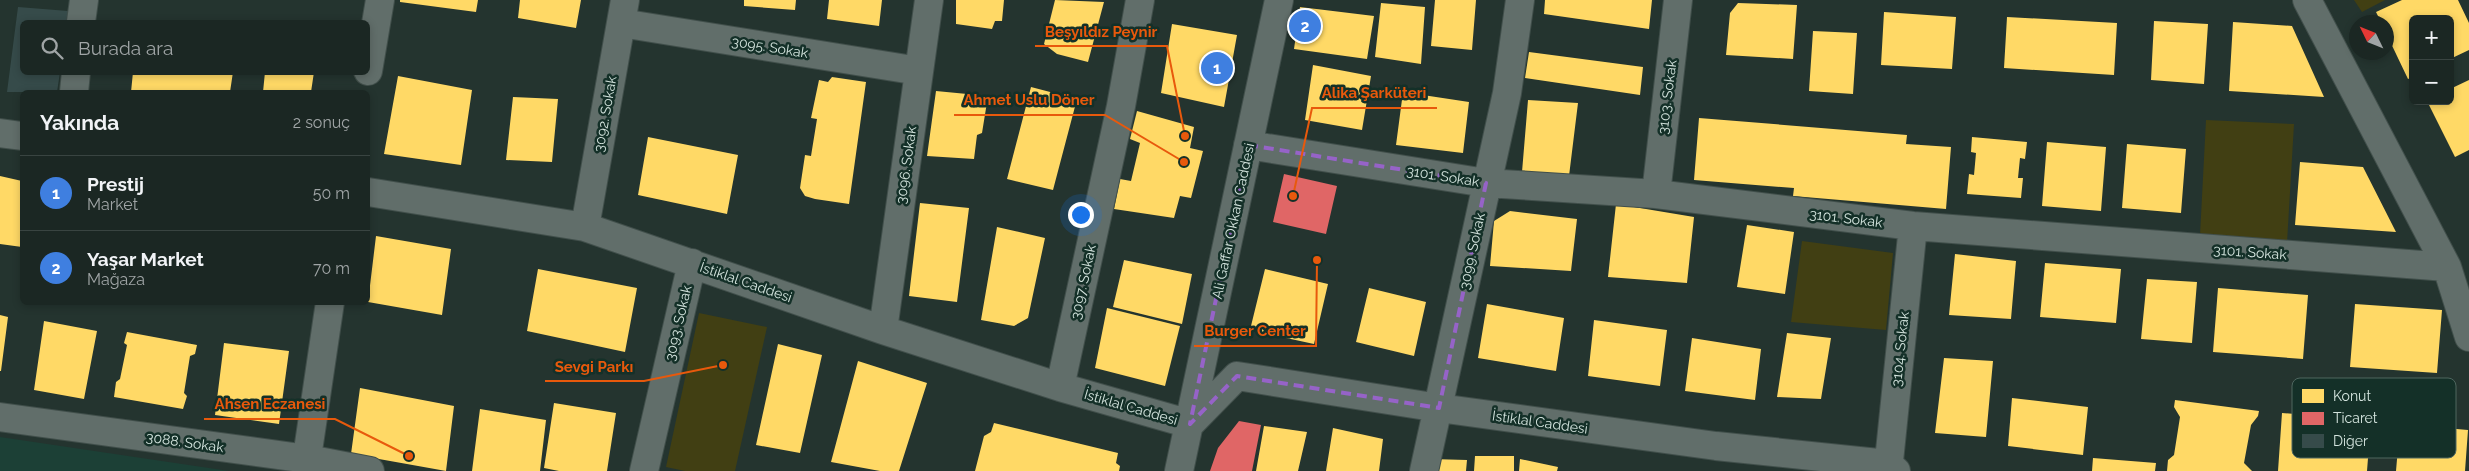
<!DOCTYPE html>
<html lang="tr">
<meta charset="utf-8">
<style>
body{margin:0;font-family:Raleway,sans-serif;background:#283330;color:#f1f3f6}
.controls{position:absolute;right:15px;top:15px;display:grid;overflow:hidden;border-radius:8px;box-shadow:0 2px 8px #0003}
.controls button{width:45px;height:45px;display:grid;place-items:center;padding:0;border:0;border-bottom:1px solid #394441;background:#1b2723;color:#f1f3f6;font:25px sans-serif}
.compass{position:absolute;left:2349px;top:15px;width:45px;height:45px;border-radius:50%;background:#1b2723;box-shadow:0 2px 8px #0003;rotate:313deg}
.you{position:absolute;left:1080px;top:214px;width:18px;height:18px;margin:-12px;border:4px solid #fff;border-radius:50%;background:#1a73e8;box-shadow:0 0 0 8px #1a73e833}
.badge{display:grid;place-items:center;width:32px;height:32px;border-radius:50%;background:#96a6a1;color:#fff;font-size:16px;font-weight:700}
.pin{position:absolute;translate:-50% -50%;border:2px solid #fff;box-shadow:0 1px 5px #0006}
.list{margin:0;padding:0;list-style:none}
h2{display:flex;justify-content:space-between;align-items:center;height:65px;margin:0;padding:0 20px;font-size:21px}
h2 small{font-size:16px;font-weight:400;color:#a0a5a6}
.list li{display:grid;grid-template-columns:32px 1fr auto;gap:15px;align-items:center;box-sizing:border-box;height:75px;padding:0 20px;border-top:1px solid #394441}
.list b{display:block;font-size:19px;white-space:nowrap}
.list p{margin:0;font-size:16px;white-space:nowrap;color:#a0a5a6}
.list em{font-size:16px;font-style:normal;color:#a0a5a6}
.icon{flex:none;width:28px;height:28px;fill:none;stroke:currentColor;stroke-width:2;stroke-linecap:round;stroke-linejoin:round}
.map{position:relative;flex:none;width:2469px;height:471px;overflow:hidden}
.search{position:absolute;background:#1b2723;box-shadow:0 2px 8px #0003;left:20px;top:20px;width:350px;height:55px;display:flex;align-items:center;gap:12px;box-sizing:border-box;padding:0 18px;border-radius:8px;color:#a0a5a6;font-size:19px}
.panel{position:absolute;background:#1b2723;box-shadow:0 2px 8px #0003;left:20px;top:90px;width:350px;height:215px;border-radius:8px}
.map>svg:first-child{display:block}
.built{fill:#1c4036}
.green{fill:#413f13}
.homes{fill:#ffd966}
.shops{fill:#e06666}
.building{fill:#364b4a}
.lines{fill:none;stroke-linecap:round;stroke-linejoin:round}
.minor-casing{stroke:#414f4b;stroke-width:30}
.minor{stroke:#616e6a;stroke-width:28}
.marked{fill:none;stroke:#9663c8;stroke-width:4;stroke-dasharray:10 6;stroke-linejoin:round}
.labels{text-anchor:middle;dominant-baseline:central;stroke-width:5;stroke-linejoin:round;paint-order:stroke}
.street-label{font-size:14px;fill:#d4e4de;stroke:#143028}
.key{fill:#143028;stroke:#4e665f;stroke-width:1}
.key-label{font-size:14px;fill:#d4e4de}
.leader{fill:none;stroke:#e8590c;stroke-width:2}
.callout-dot{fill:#e8590c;stroke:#143028;stroke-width:2}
.callout-label{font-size:15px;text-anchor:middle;font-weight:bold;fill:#e8590c;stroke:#143028;stroke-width:5;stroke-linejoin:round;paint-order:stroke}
</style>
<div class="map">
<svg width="2469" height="471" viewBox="0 0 2469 471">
<rect width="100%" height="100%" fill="#24342f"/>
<path class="built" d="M0,437L229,471H0Z"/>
<path class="green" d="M2354,0H2385L2362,12Z
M2206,120L2294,124L2287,243L2200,235Z
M1802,241L1893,253L1886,330L1791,322Z
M699,313L767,327L735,471H685L666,467Z"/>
<path class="homes" d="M400,0H478L476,12L400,2Z
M520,0H581L576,28L518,18Z
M744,0H796L795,10L744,6Z
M829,0H882L879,26L827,19Z
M956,0H1004L1002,21H995L992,29L956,24Z
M1055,0L1104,2L1088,62L1057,54L1044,44Z
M1435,0H1476L1472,50L1431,46Z
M1545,0H1652L1649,29L1544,14Z
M2402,0H2458L2469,23V50L2450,59V19H2413V77L2408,79L2386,33V22H2381L2376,12Z
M1381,3L1425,7L1421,64L1375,57Z
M1738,3L1797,5L1793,59L1726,55L1730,13Z
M1300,7L1374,16L1367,59L1294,49Z
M1884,12L1956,17L1952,69L1881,65Z
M2007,17L2117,23L2114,75L2004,68Z
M2154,21L2208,24L2204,84L2151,80Z
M2233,22L2292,26L2324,97L2229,91Z
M1172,24L1237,35L1224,107L1161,93Z
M1813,31L1857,33L1853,94L1809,91Z
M1529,52L1643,67L1640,95L1525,78Z
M1313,65L1371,76L1362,130L1305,120Z
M133,72H233L230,92H131Z
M265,72H314L311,92H263Z
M398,76L472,90L461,165L384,154Z
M832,77L866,82L849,204L815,199L805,196L800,188L805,155L811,156L817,119L811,118L819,80L828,82Z
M2469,80V150L2455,157L2427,101H2450V89Z
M1031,87L1077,99L1053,190L1007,179Z
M936,91L988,96L982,133L977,135L974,159L927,156Z
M1403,92L1469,102L1463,153L1396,145Z
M513,97L558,99L552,162L506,160Z
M1528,100L1578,103L1569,176L1522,172Z
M1137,111L1194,127L1190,148L1203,151L1191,198L1180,196L1174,218L1114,209L1120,179L1131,181L1140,143L1130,139Z
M1699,118L1907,135L1906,144L1951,147L1946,209L1793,196L1794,188L1694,180Z
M648,137L738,155L727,214L638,195Z
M1972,137L2027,142L2025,159L2020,158L2018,178H2023L2021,198L1967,194L1969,174L1974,175L1976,153L1971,152Z
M2047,142L2106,147L2101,211L2042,206Z
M2127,144L2186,149L2181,213L2122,208Z
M2300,162L2363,167L2396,232L2295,225Z
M0,176L22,181V247L0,244Z
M920,203L969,208L957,302L909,296Z
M1616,204L1694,217L1687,283L1608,277Z
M1510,211L1577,219L1571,271L1490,266L1494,221Z
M1747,225L1794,232L1785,294L1737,287Z
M997,227L1045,238L1028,318L1014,326L981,320Z
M376,236L451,249L442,315L368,302Z
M1955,254L2016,261L2011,319L1949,315Z
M1124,260L1192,274L1182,324L1113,307Z
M2045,263L2121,269L2116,323L2040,317Z
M538,269L637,288L625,352L527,331Z
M1265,269L1328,284L1314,344L1250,330Z
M2147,279L2197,282L2192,343L2141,339Z
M1369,288L1426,302L1414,356L1356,342Z
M2218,288L2308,295L2303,359L2213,352Z
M1487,304L1564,318L1556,371L1478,358Z
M2355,304L2442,310L2437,373L2350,367Z
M1107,308L1180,326L1165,386L1095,368Z
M0,315L8,317L1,371H0Z
M1594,320L1667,330L1660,386L1588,376Z
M44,321L97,331L84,399L34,390Z
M127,332L197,345L195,354L190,356L184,393L187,396L183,409L114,397L116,382L120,379L127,345L124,343Z
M1787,333L1831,338L1821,399L1777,397Z
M1692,338L1761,349L1755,400L1685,391Z
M224,343L289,351L279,424L215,415Z
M778,344L822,355L800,453L756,445Z
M1944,358L1993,361L1986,437L1935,433Z
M858,361L927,383L899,471H880L831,462Z
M360,388L454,406L446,471L351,454Z
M2012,398L2088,407L2083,455L2008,446Z
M2175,400L2259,411L2258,416L2251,425L2244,463L2252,471H2167L2168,460L2174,455L2180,417L2174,407Z
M554,403L616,413L607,471H559L544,468Z
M480,409L546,420L540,471H472Z
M2282,413L2371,420L2367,471H2278Z
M994,423L1118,453L1116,463L1120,466L1119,471H975L984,436L991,432Z
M2400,424L2468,430L2465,471H2396Z
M1264,426L1307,432L1298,471H1256Z
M1333,428L1383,439L1379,471H1326Z
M1475,456H1514V471H1474Z
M2093,458L2156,463L2155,471H2092Z
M1431,459L1467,460L1466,471H1430Z
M1520,459L1558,467L1557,471H1519Z"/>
<path class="shops" d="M1284,174L1337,186L1326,234L1273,222Z
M1239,421L1261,425L1252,471H1210L1218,448Z"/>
<path class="building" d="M18,7L68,11L66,22H22V72H60L57,92H7Z"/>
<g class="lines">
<g class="minor-casing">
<path id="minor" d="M2307,0L2447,267L2469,337
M81,22L84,0
M621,23L919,71
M368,71L380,0
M74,92L76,72
M0,133L22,136
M1248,145L1486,183L1656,194L1913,226L2447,267
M368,192L585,227L883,330L1060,387L1190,424L1237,376L1439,408L1716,446L1888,464L1896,471
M1656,194L1678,0
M585,227L625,0
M883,330L929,0
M1060,387L1121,106L1140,0
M0,417L308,459L370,471
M305,471L330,302
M644,471L692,263
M1179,471L1279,0
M1424,471L1507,93L1520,0
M1888,471L1913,226"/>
</g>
<use href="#minor" class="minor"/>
</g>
<path class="marked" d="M1248,145L1486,183L1439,408L1237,376L1190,424Z"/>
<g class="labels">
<g class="street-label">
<text transform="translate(770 47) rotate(9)">3095. Sokak</text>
<text transform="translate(1667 97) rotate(-83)">3103. Sokak</text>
<text transform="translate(605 114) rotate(-80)">3092. Sokak</text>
<text transform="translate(906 165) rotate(-82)">3096. Sokak</text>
<text transform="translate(1443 176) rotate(9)">3101. Sokak</text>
<text transform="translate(1846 218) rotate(7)">3101. Sokak</text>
<text transform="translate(1233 221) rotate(-78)">Ali Gaffar Okkan Caddesi</text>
<text transform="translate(1472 251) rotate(-78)">3099. Sokak</text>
<text transform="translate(2250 252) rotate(4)">3101. Sokak</text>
<text transform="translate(746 282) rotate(19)">İstiklal Caddesi</text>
<text transform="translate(1083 282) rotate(-78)">3097. Sokak</text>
<text transform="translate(678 323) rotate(-77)">3093. Sokak</text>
<text transform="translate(1900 349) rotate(-84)">3104. Sokak</text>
<text transform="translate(1131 407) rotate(16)">İstiklal Caddesi</text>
<text transform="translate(1540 422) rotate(8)">İstiklal Caddesi</text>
<text transform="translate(185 442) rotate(8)">3088. Sokak</text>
</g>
</g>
<rect x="2292" y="378" width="164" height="80" rx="8" class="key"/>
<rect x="2302" y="389" width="22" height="14" fill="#ffd966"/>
<rect x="2302" y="412" width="22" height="13" fill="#e06666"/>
<rect x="2302" y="434" width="22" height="14" fill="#364b4a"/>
<g class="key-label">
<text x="2333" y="401">Konut</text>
<text x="2333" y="423">Ticaret</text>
<text x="2333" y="446">Diğer</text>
</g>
<path class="leader" d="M1185 136L1167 46H1035M1293 196L1312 108H1437M1184 162L1105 115H954M1317 260L1316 346H1194M723 365L644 381H545M409 456L335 419H204"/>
<g class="callout-dot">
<circle cx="1185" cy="136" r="5"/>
<circle cx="1293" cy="196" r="5"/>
<circle cx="1184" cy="162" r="5"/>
<circle cx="1317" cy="260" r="5"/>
<circle cx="723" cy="365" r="5"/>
<circle cx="409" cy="456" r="5"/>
</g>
<g class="callout-label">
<text x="1101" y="37">Beşyıldız Peynir</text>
<text x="1374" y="98">Alika Şarküteri</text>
<text x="1029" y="105">Ahmet Uslu Döner</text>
<text x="1255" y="336">Burger Center</text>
<text x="594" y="372">Sevgi Parkı</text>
<text x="270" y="409">Ahsen Eczanesi</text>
</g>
</svg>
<div class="controls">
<button>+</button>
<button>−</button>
</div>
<svg class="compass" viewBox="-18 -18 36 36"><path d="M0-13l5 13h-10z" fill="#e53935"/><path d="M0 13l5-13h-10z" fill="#a0a5a6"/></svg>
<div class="you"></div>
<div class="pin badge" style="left:1217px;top:68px;background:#3f7fe0">1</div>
<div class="pin badge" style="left:1305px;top:26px;background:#3f7fe0">2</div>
<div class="search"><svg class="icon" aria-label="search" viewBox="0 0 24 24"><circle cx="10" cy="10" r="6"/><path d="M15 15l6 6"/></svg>Burada ara</div>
<section class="panel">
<h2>Yakında<small>2 sonuç</small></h2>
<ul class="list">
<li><span class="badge" style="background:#3f7fe0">1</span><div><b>Prestij</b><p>Market</p></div><em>50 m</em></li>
<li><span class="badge" style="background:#3f7fe0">2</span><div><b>Yaşar Market</b><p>Mağaza</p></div><em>70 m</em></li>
</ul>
</section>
</div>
